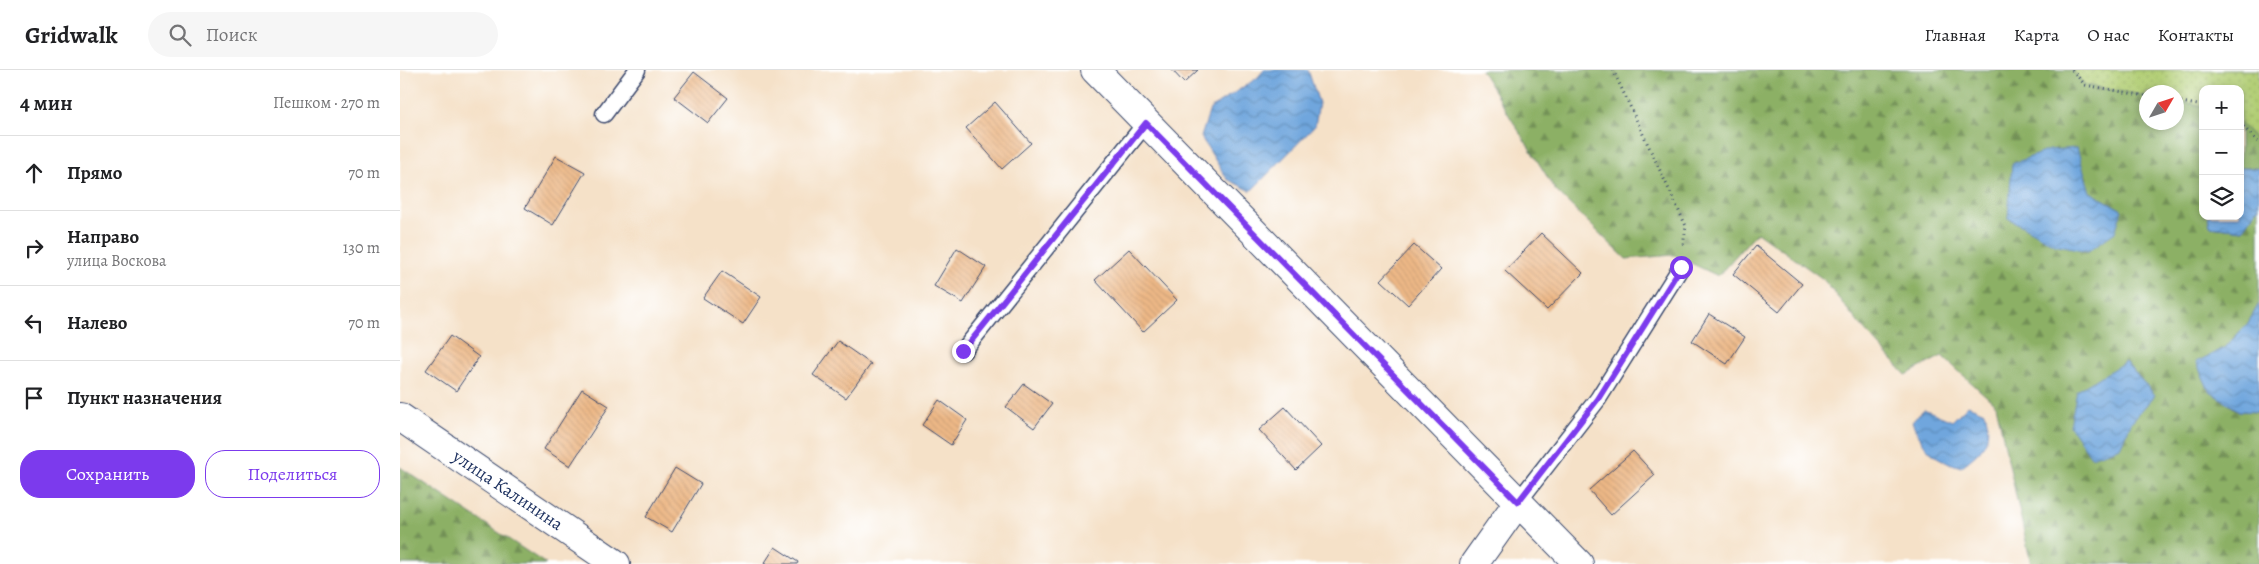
<!DOCTYPE html>
<html lang="ru">
<meta charset="utf-8">
<style>
body{margin:0;font-family:Alegreya,serif;background:#f6f6f6;color:#202124}
.controls{position:absolute;right:15px;top:15px;display:grid;overflow:hidden;border-radius:10px;box-shadow:0 2px 8px #0003}
.controls button{width:45px;height:45px;display:grid;place-items:center;padding:0;border:0;border-bottom:1px solid #e0e0e0;background:#fff;color:#202124;font:25px sans-serif}
.compass{position:absolute;left:1739px;top:15px;width:45px;height:45px;border-radius:50%;background:#fff;box-shadow:0 2px 8px #0003;rotate:51deg}
.stop{position:absolute;width:15px;height:15px;margin:-11px;border:4px solid #7c3aed;border-radius:50%;background:#fff}
.stop.end{background:#7c3aed;border-color:#fff;box-shadow:0 1px 5px #0008}
.list{margin:0;padding:0;list-style:none}
h2{display:flex;justify-content:space-between;align-items:center;height:65px;margin:0;padding:0 20px;font-size:21px}
h2 small{font-size:16px;font-weight:400;color:#757577}
.list li{display:grid;grid-template-columns:32px 1fr auto;gap:15px;align-items:center;box-sizing:border-box;height:75px;padding:0 20px;border-top:1px solid #e0e0e0}
.list b{display:block;font-size:19px;white-space:nowrap}
.list p{margin:0;font-size:16px;white-space:nowrap;color:#757577}
.list em{font-size:16px;font-style:normal;color:#757577}
.actions{display:flex;gap:10px;padding:15px 20px}
.actions a{flex:1;padding:11px 0;border:1px solid #7c3aed;border-radius:20px;text-align:center;font-size:18px;color:#7c3aed}
.actions .main{background:#7c3aed;color:#fff}
.icon{flex:none;width:28px;height:28px;fill:none;stroke:currentColor;stroke-width:2;stroke-linecap:round;stroke-linejoin:round}
.map{position:relative;flex:none;width:1859px;height:494px;overflow:hidden}
header{display:flex;align-items:center;gap:30px;box-sizing:border-box;height:70px;padding:0 25px;background:#fff;border-bottom:1px solid #e0e0e0}
header strong{font-size:24px}
nav{display:flex;gap:28px;margin-inline-start:auto;font-size:18px}
.search{width:350px;height:45px;background:#f6f6f6;display:flex;align-items:center;gap:12px;box-sizing:border-box;padding:0 18px;border-radius:28px;color:#757577;font-size:19px}
main{display:flex}
aside{flex:1;background:#fff}
.map>svg:first-child{display:block}
.green{fill:url(#green-dots);stroke:#667e68}
.forest{fill:url(#forest-firs);stroke:#547062;fill-rule:evenodd}
.water{fill:url(#water-waves);stroke:#456a9e}
.building{fill:url(#building-back-hatch)}
.lines{fill:none;stroke-linecap:round;stroke-linejoin:round}
.service-casing{stroke:#3c4a6e;stroke-width:19}
.minor-casing{stroke:#3c4a6e;stroke-width:30}
.path{stroke:#3c4a6e;stroke-width:3;stroke-dasharray:1 4;stroke-linecap:butt}
.service{stroke:#fff;stroke-width:16}
.minor{stroke:#fff;stroke-width:28}
.route{stroke:#7c3aed;stroke-width:6}
.labels{text-anchor:middle;dominant-baseline:central;stroke-width:4;stroke-linejoin:round;paint-order:stroke}
.street-label{font-size:18px;fill:#1b2f5e;stroke:#fff}
</style>
<header>
<strong>Gridwalk</strong>
<div class="search"><svg class="icon" aria-label="search" viewBox="0 0 24 24"><circle cx="10" cy="10" r="6"/><path d="M15 15l6 6"/></svg>Поиск</div>
<nav><a>Главная</a><a>Карта</a><a>О нас</a><a>Контакты</a></nav>
</header>
<main>
<aside>
<h2>4 мин<small>Пешком · 270 m</small></h2>
<ul class="list">
<li><svg class="icon" aria-label="ahead" viewBox="0 0 24 24"><path d="M12 20V5M6 11l6-6 6 6"/></svg><div><b>Прямо</b></div><em>70 m</em></li>
<li><svg class="icon" aria-label="right" viewBox="0 0 24 24"><path d="M7 20v-9h11M14 6l5 5-5 5"/></svg><div><b>Направо</b><p>улица Воскова</p></div><em>130 m</em></li>
<li><svg class="icon" aria-label="left" viewBox="0 0 24 24"><path d="M17 20v-9H6M10 6l-5 5 5 5"/></svg><div><b>Налево</b></div><em>70 m</em></li>
<li><svg class="icon" aria-label="arrive" viewBox="0 0 24 24"><path d="M6 21V4h12l-3 4 3 4H6"/></svg><div><b>Пункт назначения</b></div></li>
</ul>
<div class="actions"><a class="main">Сохранить</a><a>Поделиться</a></div>
</aside>
<div class="map">
<svg width="1859" height="494" viewBox="0 0 1859 494">
<defs>
<pattern id="green-dots" width="8" height="8" patternUnits="userSpaceOnUse" patternTransform="scale(1.25)"><rect width="8" height="8" fill="#b1cd73"/><path d="M2 2h.1M6 6h.1" fill="none" stroke="#98b066" stroke-width="1.8" stroke-linecap="round"/></pattern>
<pattern id="forest-firs" width="22" height="20" patternUnits="userSpaceOnUse" patternTransform="scale(1.25)"><rect width="22" height="20" fill="#8cb065"/><path d="M5 1l3.5 6h-7zM16 11l3.5 6h-7z" fill="#729056"/></pattern>
<pattern id="water-waves" width="16" height="10" patternUnits="userSpaceOnUse" patternTransform="scale(1.25)"><rect width="16" height="10" fill="#6fa6dd"/><path d="M0 5q4-4 8 0t8 0" fill="none" stroke="#5a88b6"/></pattern>
<pattern id="building-back-hatch" width="6" height="6" patternUnits="userSpaceOnUse" patternTransform="scale(1.25)"><rect width="6" height="6" fill="#edb886"/><path d="M-1 5l2 2M0 0l6 6M5-1l2 2" fill="none" stroke="#cb9e76"/></pattern>
</defs>
<rect width="100%" height="100%" fill="#fff"/>
<filter id="ink" filterUnits="userSpaceOnUse"><feTurbulence type="fractalNoise" baseFrequency=".02" numOctaves="2"/><feDisplacementMap in="SourceGraphic" scale="10" xChannelSelector="R" yChannelSelector="G"/><feConvolveMatrix kernelMatrix="1 2 1 2 8 2 1 2 1" color-interpolation-filters="sRGB"/></filter>
<filter id="wash" filterUnits="userSpaceOnUse"><feTurbulence type="fractalNoise" baseFrequency=".0096" numOctaves="4" result="noise"/><feDisplacementMap in="SourceGraphic" scale="20" xChannelSelector="R" yChannelSelector="G"/><feGaussianBlur stdDeviation="1.12" result="paint"/><feColorMatrix in="noise" values="0 0 0 0 0 0 0 0 0 0 0 0 0 0 0 0 0 1.4 0 .05"/><feComposite in="paint" operator="in"/></filter>
<g filter="url(#wash)">
<rect width="100%" height="100%" fill="#f5e1c8"/>
<path class="green" d="M1672,0H1859V73L1840,53V19H1803V36L1777,31L1776,22H1746V26L1685,15Z"/>
<path class="forest" d="M1081,0H1672L1685,15L1746,26V52H1776L1777,31L1803,36V146H1808L1810,156L1843,160L1859,136V234L1848,253L1825,278L1797,292L1809,320L1838,341L1859,342V494H1631L1596,335L1542,286L1506,305L1460,255L1423,209L1357,162L1318,206L1274,185L1226,189L1156,121ZM1690,122L1722,140L1689,181ZM1725,292L1755,325L1732,351Z
M1840,53L1859,73V98H1840Z
M0,397L146,494H0Z"/>
<path class="water" d="M864,0H908L919,33L915,56L851,121L827,109L801,67L810,39L857,8Z
M1677,78L1690,122L1722,140L1715,162L1688,181L1654,174L1608,148L1612,94L1649,80Z
M1840,98L1859,99V136L1843,160L1810,156L1808,146H1840Z
M1859,234V342L1839,341L1809,320L1796,292L1825,278L1848,253Z
M1725,292L1755,325L1732,351L1720,377L1691,387L1670,356L1677,321Z
M1568,335L1585,342C1593,372 1583,380 1561,397C1530,387 1526,381 1512,352L1524,339L1552,351Z"/>
<g id="blocks">
<path class="building" d="M772,0H798L784,13Z
M294,2L328,28L308,53L274,27Z
M595,32L631,73L602,99L566,58Z
M156,86L185,102L153,155L125,138Z
M1141,163L1183,203L1147,240L1105,201Z
M1014,175L1041,199L1008,235L981,210Z
M1356,176L1402,214L1379,242L1333,204Z
M557,178L586,197L563,233L534,216Z
M729,179L777,230L743,262L695,210Z
M322,201L361,227L343,254L303,228Z
M1309,244L1345,267L1327,294L1292,271Z
M50,266L79,287L56,321L26,300Z
M438,271L471,294L446,328L413,305Z
M624,314L652,334L634,358L606,337Z
M182,319L209,336L170,396L144,379Z
M539,330L567,350L551,375L522,355Z
M885,337L921,376L896,400L859,360Z
M1233,381L1255,405L1211,445L1189,420Z
M275,398L301,414L272,462L246,447Z
M375,477L398,492L397,494H364Z"/>
</g>
</g>
<g filter="url(#ink)">
<use href="#blocks" fill-opacity="0" stroke="#3c4a6e" stroke-width="1"/>
<g class="lines">
<g class="service-casing">
<path id="service" d="M204,44L237,0
M563,281L746,53
M1118,432L1198,329L1281,197"/>
</g>
<g class="minor-casing">
<path id="minor" d="M695,0L1179,494
M0,347L216,494
M1074,494L1118,432"/>
</g>
<path class="path" d="M1213,0L1286,156L1283,176
M1672,0L1685,15L1746,26
M1776,31L1803,36
M1840,53L1859,73"/>
<use href="#service" class="service"/>
<use href="#minor" class="minor"/>
</g>
</g>
<g class="lines" filter="url(#ink)">
<path class="route" d="M563,281L746,53L1118,432L1198,329L1281,197"/>
</g>
<g class="labels">
<g class="street-label">
<text transform="translate(108 420) rotate(34)">улица Калинина</text>
</g>
</g>
</svg>
<div class="controls">
<button>+</button>
<button>−</button>
<button><svg class="icon" aria-label="layers" viewBox="0 0 24 24"><path d="M12 4l9 5-9 5-9-5zM3 14l9 5 9-5"/></svg></button>
</div>
<svg class="compass" viewBox="-18 -18 36 36"><path d="M0-13l5 13h-10z" fill="#e53935"/><path d="M0 13l5-13h-10z" fill="#757577"/></svg>
<div class="stop" style="left:1281px;top:197px"></div>
<div class="stop end" style="left:563px;top:281px"></div>
</div>
</main>
